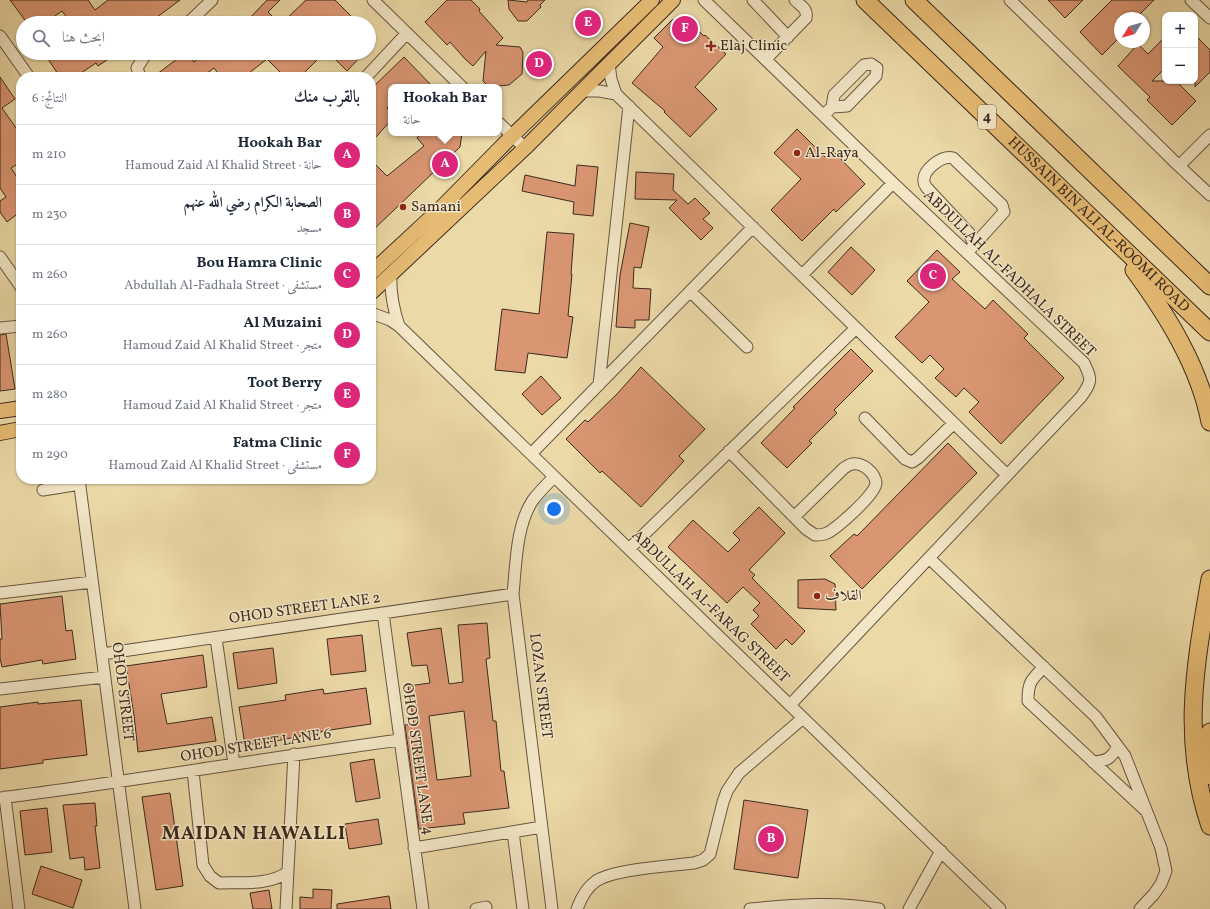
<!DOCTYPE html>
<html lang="ar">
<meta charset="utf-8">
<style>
body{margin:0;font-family:Vollkorn,Amiri,serif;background:#f6f6f7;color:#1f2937;direction:rtl}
.controls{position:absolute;right:12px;top:12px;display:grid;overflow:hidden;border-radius:8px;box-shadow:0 1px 3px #0004}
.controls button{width:36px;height:36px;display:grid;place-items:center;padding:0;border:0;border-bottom:1px solid #e0e1e3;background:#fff;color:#1f2937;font:20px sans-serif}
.compass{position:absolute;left:1114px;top:12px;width:36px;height:36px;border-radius:50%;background:#fff;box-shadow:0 1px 3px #0004;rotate:233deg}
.you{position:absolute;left:554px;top:509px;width:14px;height:14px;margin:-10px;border:3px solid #fff;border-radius:50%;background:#1a73e8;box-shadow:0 0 0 6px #1a73e833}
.badge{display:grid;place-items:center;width:26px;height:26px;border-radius:50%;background:#db2777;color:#fff;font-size:13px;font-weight:700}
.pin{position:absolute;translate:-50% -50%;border:2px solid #fff;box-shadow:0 1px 4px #0006}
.popup{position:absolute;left:388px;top:84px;width:114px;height:52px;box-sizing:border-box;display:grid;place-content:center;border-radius:8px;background:#fff;filter:drop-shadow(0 1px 3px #0005);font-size:13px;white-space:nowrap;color:#747a83}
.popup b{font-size:15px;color:#1f2937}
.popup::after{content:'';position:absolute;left:50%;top:100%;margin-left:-8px;border:8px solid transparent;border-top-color:#fff}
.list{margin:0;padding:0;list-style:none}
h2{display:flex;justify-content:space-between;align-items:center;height:52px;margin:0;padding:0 16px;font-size:17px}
h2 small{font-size:13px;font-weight:400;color:#747a83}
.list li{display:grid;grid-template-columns:26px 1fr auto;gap:12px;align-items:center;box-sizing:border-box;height:60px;padding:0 16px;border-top:1px solid #e0e1e3}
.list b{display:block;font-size:15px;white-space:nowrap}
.list p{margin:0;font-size:13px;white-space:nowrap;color:#747a83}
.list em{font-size:13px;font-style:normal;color:#747a83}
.icon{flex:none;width:22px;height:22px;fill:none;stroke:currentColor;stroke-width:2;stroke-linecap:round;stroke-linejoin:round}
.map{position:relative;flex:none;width:1210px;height:909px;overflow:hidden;direction:ltr}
.search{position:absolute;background:#fff;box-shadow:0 1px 3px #0004;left:16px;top:16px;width:360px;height:44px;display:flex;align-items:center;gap:10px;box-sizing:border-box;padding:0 14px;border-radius:22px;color:#747a83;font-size:15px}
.panel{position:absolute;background:#fff;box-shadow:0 1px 3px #0004;left:16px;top:72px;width:360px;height:412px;border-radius:16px;direction:rtl}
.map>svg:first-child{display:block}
.building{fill:#da9673;stroke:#3d2a1f;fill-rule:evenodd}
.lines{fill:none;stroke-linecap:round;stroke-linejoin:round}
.minor-casing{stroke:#685641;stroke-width:13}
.major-casing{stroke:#3d2a1f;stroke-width:16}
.highway-casing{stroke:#3d2a1f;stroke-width:19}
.minor{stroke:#f2e6c6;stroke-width:11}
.major{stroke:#e6bc74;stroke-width:14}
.highway{stroke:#e6bc74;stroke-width:17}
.poi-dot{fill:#8f2418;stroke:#f2e6c6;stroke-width:1.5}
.labels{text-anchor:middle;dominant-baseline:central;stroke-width:3;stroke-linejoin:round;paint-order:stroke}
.shield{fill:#f2e6c6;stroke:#736251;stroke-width:1}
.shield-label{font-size:14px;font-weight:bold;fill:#3d2a1f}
.poi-label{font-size:15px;fill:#3d2a1f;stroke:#f2e6c6;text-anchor:start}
.street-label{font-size:15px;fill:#3d2a1f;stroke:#f2e6c6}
.district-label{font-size:19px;font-weight:bold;letter-spacing:1px;fill:#3d2a1f;stroke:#f2e6c6}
</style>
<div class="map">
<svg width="1210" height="909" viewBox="0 0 1210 909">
<rect width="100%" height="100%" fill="#ebd9a7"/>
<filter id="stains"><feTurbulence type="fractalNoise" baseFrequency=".005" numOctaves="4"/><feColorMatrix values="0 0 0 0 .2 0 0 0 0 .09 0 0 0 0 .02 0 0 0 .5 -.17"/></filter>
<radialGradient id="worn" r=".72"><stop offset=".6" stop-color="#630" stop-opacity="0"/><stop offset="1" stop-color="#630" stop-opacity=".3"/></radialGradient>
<path class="building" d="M10,0H88L95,10L108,0H180L149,23H71L62,11L45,23H27Z
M267,0H280L268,12L279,23H245Z
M306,0H335L358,23H282Z
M447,0H471L480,9L479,11L503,38L496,45L520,47L523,52L522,74L509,85L489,87L483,81L486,51L473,66L465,59L450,42L447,45L425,22Z
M508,0L527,2L528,0H545L540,5L541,7L527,21H518L509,9Z
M1048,0H1083L1065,18Z
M1112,0H1154L1136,18H1120V37L1102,55L1080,32Z
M672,20H687L704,36L705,35L726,54L695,87L717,109L690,137L664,112L665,111L632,83L663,47L654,38Z
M1195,35L1210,50V72L1195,87Z
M1165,37V68L1152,81H1176L1196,101L1172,125L1147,100L1150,97L1118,66L1138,44L1148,54Z
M44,53H117L98,66L96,63L75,77H60Z
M185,53H187L194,62L206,53H324L300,77H285L267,59L244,77H221L214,68L202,77H153Z
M329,53H364L347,71Z
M404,57L433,87H391V103L387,108L391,112V120L376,137L371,132V89Z
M0,77L15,99L2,108L21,135V162L11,168L21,183V211L7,222L0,212V201L6,197L0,188Z
M797,129L826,158L833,151L865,184L836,212L834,209L802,241L771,210L801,179L774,153Z
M421,133H462L460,147L371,232V160L387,176L424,146L417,138Z
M577,165L598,167L593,216L573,214L574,202L522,191L525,175L575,186Z
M636,172L674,174L673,190L688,204L695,198L710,213L703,219L713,228L701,240L669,208L677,200L635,199Z
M630,223L649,227L641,268L634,267L633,288L651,289L649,320H635V328L616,327L620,275Z
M547,232L574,234L571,274H572L568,316L573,317L567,358L528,353L525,373L495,370L502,309L539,314Z
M851,247L875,270L852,295L828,272Z
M937,250L960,272L952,279L985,309L993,300L1028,334L1024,338L1064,378L1001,444L969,412L979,402L964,388L956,397L935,378L944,369L930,355L922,363L895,337L929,302L907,281Z
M6,334L15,389L0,391V335Z
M851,349L873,371L834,410L837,413L809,441L812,443L787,468L761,443L795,408L793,407Z
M641,367L705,429L679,456L684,461L641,507L602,471L600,473L566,439L585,420L588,422L617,394Z
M541,376L561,398L542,415L522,394Z
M948,443L977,473L862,589L830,556L854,534L857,536Z
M759,507L785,533L749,570L755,575L752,578L805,631L792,645L786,639L776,649L751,624L759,616L753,610L760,603L743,587L727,603L668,547L693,520L728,552L740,540L733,533Z
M825,579L835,584L836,610L798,608V580Z
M62,596L66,631L72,630L76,659L43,664L42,660L2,667L0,658V639H2L0,604Z
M487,623L490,658L486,659L493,721H496L501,771H504L509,808L463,813L465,824L419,829L405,725L414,724L408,686L430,683L427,665L412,666L407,633L441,628L449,684L463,682L458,625ZM464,711L471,776L437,780L429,716Z
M362,635L366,671L331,675L327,639Z
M273,648L277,683L238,689L233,653Z
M203,655L207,687L161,694L167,724L212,717L216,741L138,752L134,715L126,666Z
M366,688L371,724L330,730L281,740L245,745L239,707L286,700L285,695L323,689L324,694Z
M81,700L87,755L43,760V763L0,769V707L38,702V704Z
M374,759L380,798L356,802L350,763Z
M170,793L183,886L156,890L142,797Z
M744,800L808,810L798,878L734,869Z
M95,803L97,826H95L100,868L85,870L84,857L70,859L63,805Z
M47,808L52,852L25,855L20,811Z
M378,819L382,844L349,849L345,824Z
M41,866L82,880L73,908L32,894Z
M313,889L332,890L331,909H300V897L313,898Z
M269,890L272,909H253L250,893Z
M389,896L391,909H337V904Z"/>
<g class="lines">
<g class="minor-casing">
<path id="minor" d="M373,0L462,87
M704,0L893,183L1084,363C1092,380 1092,381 1081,397L790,705
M753,0L788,37
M1010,0L1179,166L1210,195
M1191,0L1210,18
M188,23L212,0
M0,36L29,77
M766,59L806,18C808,9 801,6 795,0
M609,64L611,79L616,94L1007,475
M140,77L137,68L144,57L149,53
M366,77L407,33
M582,91H599L616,94
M824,115L832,107L834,95L864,65L871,64L877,68L876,76L847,106L832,107
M499,123L525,148
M1179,166L1210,135
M967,253L1004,212L1002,205L953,158C942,155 922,170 924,182C924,185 926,186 927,188L969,233L974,244
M0,257L21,287
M391,274C390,293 393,308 399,326
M802,275L893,183
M690,291L747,347
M371,313L390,320L399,326L1000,909
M0,328L21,326
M599,385L629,106
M865,418L905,459L912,462L918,458L954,423
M729,451L806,529L815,535C819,535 823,535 827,533C837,528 876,494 876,483C875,473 863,462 852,464C850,464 846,467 844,468L794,517
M531,454L753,227
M79,479L135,909
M43,490L80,484
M629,549L856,328
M929,558L1096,717L1125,756L1161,848L1166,871L1161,884L1154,894L1140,909
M0,593L92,582
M383,613L423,909
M216,638L234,764
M102,654L513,594
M1044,667C1031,680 1028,682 1028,701L1145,810
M0,689L104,677
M1093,762C1107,761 1110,759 1118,747
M193,771L203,865L210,876L219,883C242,882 268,886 288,872
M5,797L19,909
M0,798C134,781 266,758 400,740
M513,832L523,909
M414,848L542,827
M286,909L294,754
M476,909L486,907
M552,909L513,594C516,565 516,525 533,500C539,492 547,484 554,477
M577,909C581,898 586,888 596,881C614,869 670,866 694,863L703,860L710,854L723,802L727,791L739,773L803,718
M750,909C792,905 837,901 879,909
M909,909L941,851"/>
</g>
<g class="major-casing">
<path id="major" d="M371,273L441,208L512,136L652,0
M371,293L525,148L673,0
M0,411L21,408
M0,433L21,429"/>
</g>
<g class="highway-casing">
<g id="highway">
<path id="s1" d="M865,0L1210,332"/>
<path d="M914,0L1210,286"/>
<path d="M1134,270C1167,315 1199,366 1210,422"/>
<path d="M1210,579C1195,666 1181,740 1210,826"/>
<path d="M1210,732V776"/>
</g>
</g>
<use href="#minor" class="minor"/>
<use href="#major" class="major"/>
<use href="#highway" class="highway"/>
</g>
<g class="poi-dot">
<path d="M709 40h4v4h4v4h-4v4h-4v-4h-4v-4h4z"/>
<circle cx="797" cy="153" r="4"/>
<circle cx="403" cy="207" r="4"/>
<circle cx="817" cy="596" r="4"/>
</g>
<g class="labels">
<rect class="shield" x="978" y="105" width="18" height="24" rx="3"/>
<g class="shield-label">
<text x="987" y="117">4</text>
</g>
<g class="poi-label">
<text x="720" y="46">Elaj Clinic</text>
<text x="805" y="153">Al-Raya</text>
<text x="411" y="207">Samani</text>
<text x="825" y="596">القلاف</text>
</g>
<g class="street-label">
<text stroke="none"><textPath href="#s1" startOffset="324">HUSSAIN BIN ALI AL-ROOMI ROAD</textPath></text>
<text transform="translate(1009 274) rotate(44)">ABDULLAH AL-FADHALA STREET</text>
<text transform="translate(710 607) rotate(44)">ABDULLAH AL-FARAG STREET</text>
<text transform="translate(305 609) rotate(-8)">OHOD STREET LANE 2</text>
<text transform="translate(540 686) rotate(83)">LOZAN STREET</text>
<text transform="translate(122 692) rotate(83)">OHOD STREET</text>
<text transform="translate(256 746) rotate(-9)">OHOD STREET LANE 6</text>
<text transform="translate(417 759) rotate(82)">OHOD STREET LANE 4</text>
</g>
<g class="district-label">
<text x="254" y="834">MAIDAN HAWALLI</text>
</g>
</g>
<rect width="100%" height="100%" filter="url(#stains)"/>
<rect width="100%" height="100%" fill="url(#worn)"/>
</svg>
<div class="controls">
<button>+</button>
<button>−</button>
</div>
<svg class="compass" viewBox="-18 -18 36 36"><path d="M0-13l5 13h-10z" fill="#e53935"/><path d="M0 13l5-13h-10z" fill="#747a83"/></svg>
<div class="you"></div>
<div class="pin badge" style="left:445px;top:164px">A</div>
<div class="popup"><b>Hookah Bar</b>حانة</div>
<div class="pin badge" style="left:771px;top:839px">B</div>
<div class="pin badge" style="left:933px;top:276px">C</div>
<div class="pin badge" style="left:539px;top:64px">D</div>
<div class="pin badge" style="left:588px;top:23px">E</div>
<div class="pin badge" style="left:685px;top:29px">F</div>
<div class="search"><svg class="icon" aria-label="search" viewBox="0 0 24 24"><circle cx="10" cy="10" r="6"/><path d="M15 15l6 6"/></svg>ابحث هنا</div>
<section class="panel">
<h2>بالقرب منك<small>النتائج: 6</small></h2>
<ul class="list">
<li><span class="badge">A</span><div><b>Hookah Bar</b><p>حانة · Hamoud Zaid Al Khalid Street</p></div><em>210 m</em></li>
<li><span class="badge">B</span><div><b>الصحابة الكرام رضي الله عنهم</b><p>مسجد</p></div><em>230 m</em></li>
<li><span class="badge">C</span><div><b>Bou Hamra Clinic</b><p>مستشفى · Abdullah Al-Fadhala Street</p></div><em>260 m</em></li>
<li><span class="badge">D</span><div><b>Al Muzaini</b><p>متجر · Hamoud Zaid Al Khalid Street</p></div><em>260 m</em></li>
<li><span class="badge">E</span><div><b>Toot Berry</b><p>متجر · Hamoud Zaid Al Khalid Street</p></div><em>280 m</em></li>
<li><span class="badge">F</span><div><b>Fatma Clinic</b><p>مستشفى · Hamoud Zaid Al Khalid Street</p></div><em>290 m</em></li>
</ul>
</section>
</div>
